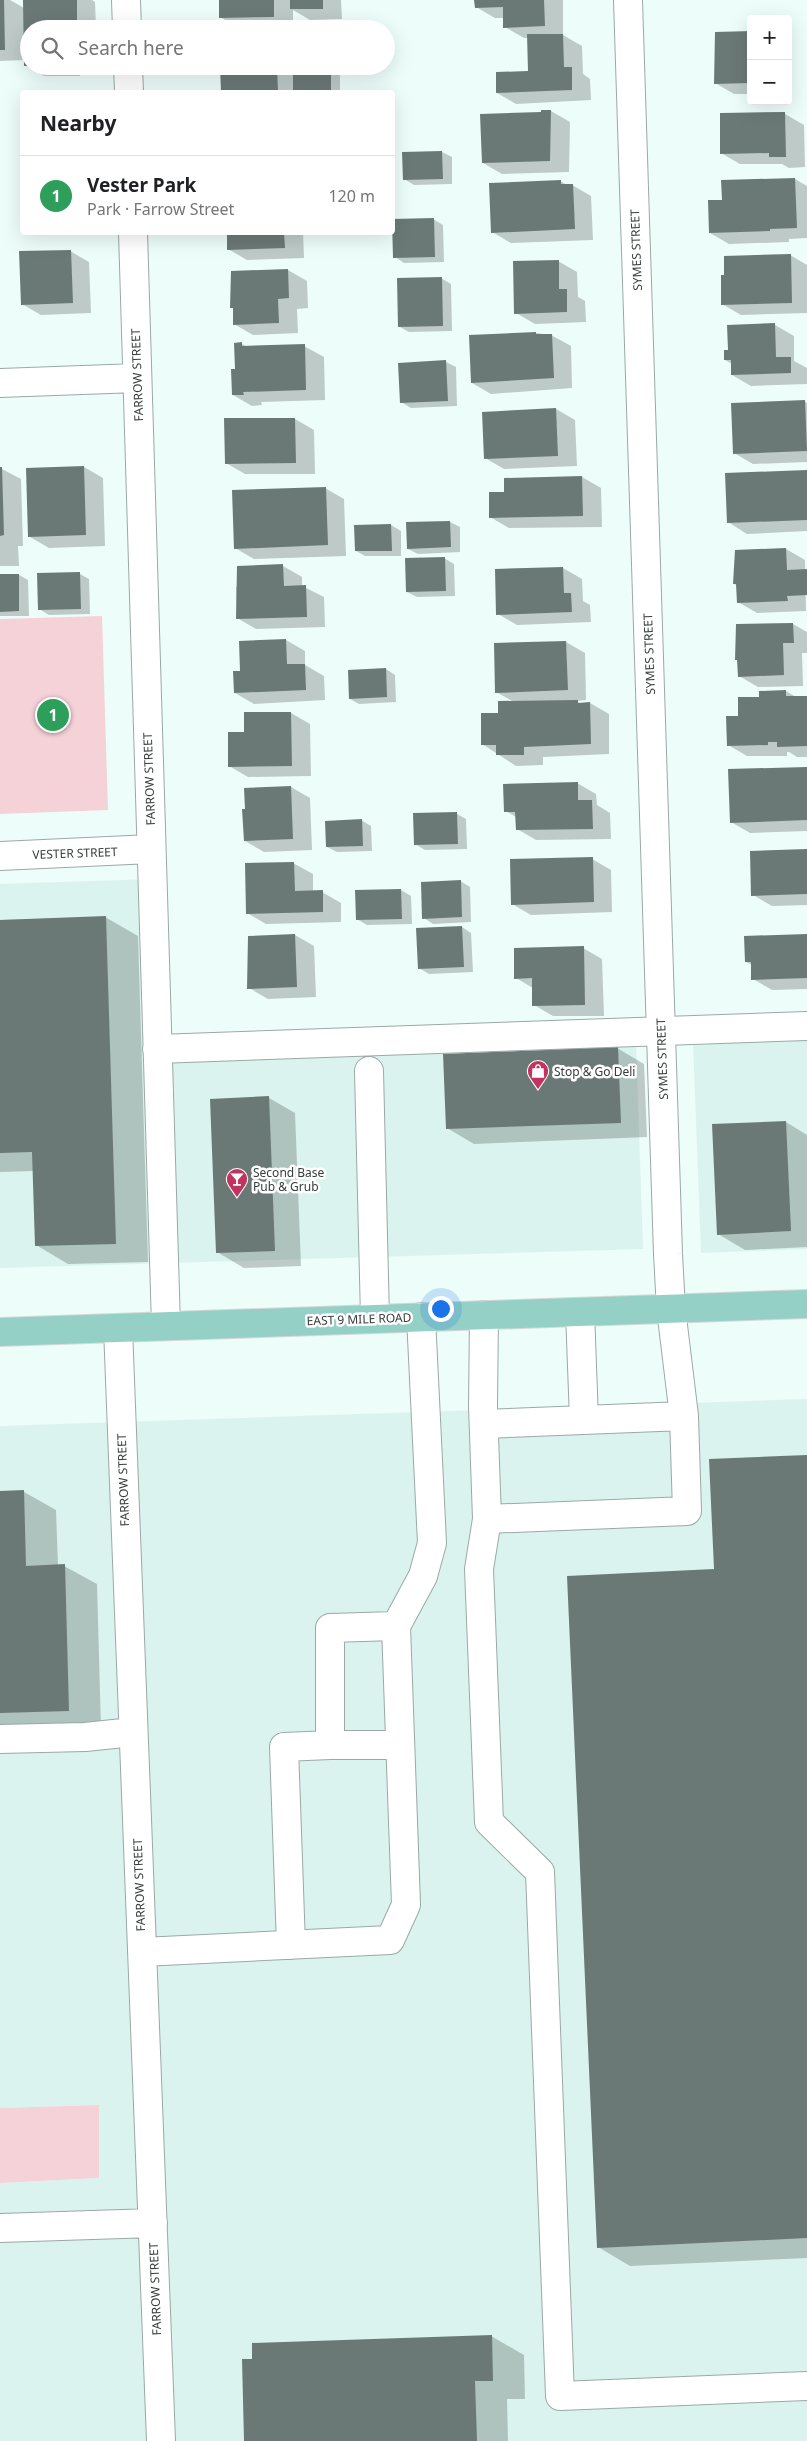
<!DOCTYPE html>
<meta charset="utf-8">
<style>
body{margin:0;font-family:"Noto Sans",sans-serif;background:#f6f6f6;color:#202124}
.controls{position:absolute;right:15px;top:15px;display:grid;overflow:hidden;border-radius:5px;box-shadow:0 5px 20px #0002}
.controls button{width:45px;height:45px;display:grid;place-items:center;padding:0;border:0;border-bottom:1px solid #e0e0e0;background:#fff;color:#202124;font:25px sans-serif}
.you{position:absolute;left:440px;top:1308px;width:18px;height:18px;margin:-12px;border:4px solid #fff;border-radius:50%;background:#1a73e8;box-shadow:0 0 0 8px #1a73e833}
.badge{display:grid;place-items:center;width:32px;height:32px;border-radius:50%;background:#b45309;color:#fff;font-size:16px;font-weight:700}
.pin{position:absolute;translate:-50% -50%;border:2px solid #fff;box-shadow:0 1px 5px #0006}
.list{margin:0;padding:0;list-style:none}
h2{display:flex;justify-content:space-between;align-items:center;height:65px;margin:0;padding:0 20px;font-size:21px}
h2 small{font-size:16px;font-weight:400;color:#757577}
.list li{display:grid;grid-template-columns:32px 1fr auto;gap:15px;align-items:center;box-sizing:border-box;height:80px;padding:0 20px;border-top:1px solid #e0e0e0}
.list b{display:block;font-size:19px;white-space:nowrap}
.list p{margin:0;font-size:16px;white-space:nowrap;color:#757577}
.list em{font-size:16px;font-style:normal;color:#757577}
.icon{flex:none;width:28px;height:28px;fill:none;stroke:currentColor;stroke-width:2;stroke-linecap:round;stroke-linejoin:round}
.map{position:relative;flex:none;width:807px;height:2441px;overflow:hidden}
.search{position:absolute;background:#fff;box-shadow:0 5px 20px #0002;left:20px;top:20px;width:375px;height:55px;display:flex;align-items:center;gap:12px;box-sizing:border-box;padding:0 18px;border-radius:28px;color:#757577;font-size:19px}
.panel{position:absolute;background:#fff;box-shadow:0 5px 20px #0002;left:20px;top:90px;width:375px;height:145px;border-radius:5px}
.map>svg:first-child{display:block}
.built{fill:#daf3ee}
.green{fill:#f5d2d8}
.shadow{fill:#0003}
.building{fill:#6b7976}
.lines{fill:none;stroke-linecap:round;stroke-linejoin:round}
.minor-casing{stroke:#9aa9a6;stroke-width:30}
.major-casing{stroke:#d7d8d8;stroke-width:30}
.minor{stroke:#fff;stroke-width:28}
.major{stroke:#94d0c5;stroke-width:28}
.labels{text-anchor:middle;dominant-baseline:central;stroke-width:5;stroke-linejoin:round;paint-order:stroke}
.street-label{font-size:12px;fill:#363c3b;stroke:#fff}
.poi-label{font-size:12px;fill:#363c3b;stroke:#fff;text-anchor:start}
</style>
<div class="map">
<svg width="807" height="2441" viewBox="0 0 807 2441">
<rect width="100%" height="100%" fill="#edfdf9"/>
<path class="built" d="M153,879L159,1060L636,1044L643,1249L0,1268V884Z
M807,1038V1249L701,1253L693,1042Z
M807,1399V2441H0V2183L99,2178L98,2105L0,2108V1426Z"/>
<path class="green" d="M102,616L108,810L0,814V619Z
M99,2105V2178L0,2183V2108Z"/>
<path class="shadow" d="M0,0H10L24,8V0H92L95,2L96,29H29V66H80V76H44L25,65V60L0,61Z
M219,0H341L342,19L310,20L293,10V27L239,28L220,17Z
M476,0H563V35L582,46L583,74L590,79L591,100L516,104L497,93L529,72L528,38H524L505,27L504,18H495L476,7Z
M751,32V94H734L715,83Z
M221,66H296V70H330L340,75V92H222Z
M551,111L570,122L569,172L502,174L483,163Z
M785,114L804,125L805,167L789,168L782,164H740L721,153Z
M442,152L452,157V184L414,185L404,179Z
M795,179L807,186V238L789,239V242L729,244L710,233L723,201Z
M560,181L567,185H572L591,196L593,240L511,243L492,232Z
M433,219L443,225L444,262L404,263L395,257Z
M228,232H303L304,258L247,260L228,249Z
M70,251L89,262L91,313L41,315L22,304Z
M790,255L807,265V313L741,315L722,304Z
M558,261L577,272L578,297L585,301L586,322L535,324L516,313Z
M288,270L307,281L308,308L297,309L298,333L253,335L234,324V309L231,307Z
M441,278L451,284L452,331L409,332L400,327Z
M775,325L794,336V361L807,368V384L751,386L732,375V364L725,360L729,351Z
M536,333L551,335L571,346L572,388L491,394L472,383Z
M242,344L248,347L304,346L324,357L325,400L261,402L262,405L252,406L233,395Z
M446,362L456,367L457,406L411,408L401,402Z
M804,401L807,403V462L753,464L734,453Z
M556,409L575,420L577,466L504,469L485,458Z
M295,419L314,430L315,474H245L226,463Z
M84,467L103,478L105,546L49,548L30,537Z
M0,468L21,479L23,546H18L19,566H0Z
M807,472V531L747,534L728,522Z
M582,477L601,488L602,527L509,528L490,517L506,493Z
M325,488L344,499L346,556L254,559L235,548Z
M450,522L460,527V552L418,554L408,549Z
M391,525L401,531V556H365L356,551L355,526Z
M786,549L805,560L806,611L757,613L738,602L737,585L734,584Z
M444,558L454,564L455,596L417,597L407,592Z
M283,566L302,577V586L324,597L325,627L256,629L237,618L236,587Z
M563,568L582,579L583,601L590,605L591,622L517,625L498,614Z
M80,574L89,579L90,614L49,615L39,609Z
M0,575H19L28,580L29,616H0Z
M793,624L807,632V653H802L803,686L758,687L739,676Z
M286,640L305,651V665L324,676L325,700L254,704L235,693Z
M566,642L585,653L586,700L576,701L582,704L590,703L609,714V754L543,757V765L516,766L482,744L500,714L514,702L496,692Z
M386,669L395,675L396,702L359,704L350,699Z
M786,691L796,697H807V757H797L789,752H787V756H747L728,745L739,717L760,698V692Z
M291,713L310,724L311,776L248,777L229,766Z
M807,768V831L750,833L731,822Z
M577,783L596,794L597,805L610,813L611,839L536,840L517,829L516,817L506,811Z
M291,787L310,798L312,850L264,852L245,841Z
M457,814L466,819L467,849L425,850L415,844Z
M361,820L371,826L372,851L337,852L327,847Z
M807,850V905L772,906L753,895Z
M592,859L611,870L612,912L531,915L512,904Z
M293,863L313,874V892H322L341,903V922L266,924L247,913Z
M460,881L470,887L471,922L433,924L424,918Z
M401,890L411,896L412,924L367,925L357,919L356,892Z
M105,917L138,936L148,1262L68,1264L36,1245L34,1171L0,1172V920Z
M462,927L471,933L473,972L429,974L419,968Z
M295,935L314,946L316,997L268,999L249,988Z
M807,935V989L772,990L753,979L752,965L746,962Z
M583,948L602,959L604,1016H553L534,1005L533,988L516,978Z
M617,1048L644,1064L647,1137L474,1144L447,1128Z
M269,1098L295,1113L301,1266L244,1268L217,1252Z
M786,1122L807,1135V1247L745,1250L718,1234Z
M807,1456V2258L630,2266L598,2247L715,1570Z
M0,1492H24L56,1510L58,1566H64L97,1584L101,1729L0,1732Z
M491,2336L524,2355L525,2399H507L508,2441H246Z"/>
<path class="building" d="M0,0H4L5,50H0Z
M23,0H77V29H29V66H24Z
M219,0H274V17L219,18Z
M290,0H323V9H290Z
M474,0H544L545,26L503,28V7L475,8Z
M751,31V83L714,84L715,32Z
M527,34H563L564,67H572V90L496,93V72L528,71Z
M220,66H277L278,92H221Z
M293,69H331V92H293Z
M541,110H551L550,161L482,163L480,114L541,112Z
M785,112L786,157H769V153L720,154V113Z
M442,151L443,179L403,180L402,152Z
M795,178L797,228L770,229V231L709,233L708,200H722L721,180Z
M561,180V184H573L575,229L491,233L489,183Z
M434,218L435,257L393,258L392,219Z
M227,232H284L285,248L227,250Z
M71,250L73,303L21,305L19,251Z
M791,254L792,303L721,305V275H724V256Z
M559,260V289H567V312L514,314L513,261Z
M288,269L289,298L278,299L279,323L233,325V308H230L231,271Z
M442,277L443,326L398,327L397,278Z
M775,323L776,357H791V373L731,375V360H724V350H728L727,325Z
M536,332V334H552L554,378L471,383L469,335Z
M242,342V346L305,344L306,390L243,392L244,395H232L231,369H235L234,343Z
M446,360L448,401L400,403L398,363Z
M805,400L807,451L733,454L731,403Z
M556,408L558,456L484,459L482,412Z
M224,418H295L296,463L225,464Z
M84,466L86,535L28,537L26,468Z
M0,467H2L4,535L0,536Z
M807,470V520L727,523L725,473Z
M582,476L583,516L489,518V492H504V478Z
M326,487L328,545L234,549L232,490Z
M450,521L451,547L407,549L406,522Z
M391,524L392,551H355L354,525Z
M786,548L787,570L807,569V595L787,596L788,601L737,603L736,584H733L735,550Z
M445,557L446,591L406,592L405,558Z
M283,564L284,586L306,585L307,617L236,619L237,566Z
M563,567L564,593H571L572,612L496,615L495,569Z
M80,572L81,609L38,610L37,573Z
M0,574H19V611L0,612Z
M793,623L794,643H783L784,675L738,677L737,660H735L736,624Z
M286,639L287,664H305L306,690L234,693L233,671H240L239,641Z
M566,641L568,690L495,693L494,643Z
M386,668L387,697L349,699L348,670Z
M786,690V696H807V746L777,747V742H768V745L727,746L726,716H738V697H759V691Z
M578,700V703L590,702L591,744L524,747V755H496V745H481V713H498V701Z
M244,712H291L292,766L228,767V732H244Z
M807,767V820L730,823L728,769Z
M578,782V800H592L593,829L516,830L515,812H504L503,784Z
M291,786L293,839L244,841L242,809H245L244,788Z
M457,812L458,844L414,845L413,813Z
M362,819L363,846L326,847L325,821Z
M807,849V894L751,896L750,851Z
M593,857L594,902L511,905L510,859Z
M294,862L295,891L323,890V912L246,914L245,863Z
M461,880L462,917L422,919L421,882Z
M401,889L402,919L356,920L355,890Z
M106,916L116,1244L35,1246L32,1152L0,1153V920Z
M462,926L464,967L418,969L416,928Z
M295,934L297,987L247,989L248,936Z
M807,934V978L751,980V962H745L744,936Z
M584,946L585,1005L532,1006V978L514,979V948Z
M618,1047L621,1123L446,1129L443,1054Z
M269,1096L275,1251L216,1253L210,1099Z
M786,1121L791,1231L717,1235L712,1124Z
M807,1455V2238L597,2248L567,1576L714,1569L709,1459Z
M24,1490L26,1566L65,1564L69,1711L0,1713V1491Z
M492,2335L493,2381H475L477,2441H244L242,2359H252V2343Z"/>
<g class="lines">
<g class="minor-casing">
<path id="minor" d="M126,0L127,29
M128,66L129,92
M133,232L166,1326
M0,383L137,378
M0,856L151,849
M157,1049L807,1026
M369,1071L375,1318
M580,1312L584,1420
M484,1315L483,1406L487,1519L479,1569L489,1822L540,1872L560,2396L807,2386
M118,1328L161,2441
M484,1424L684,1416
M487,1519L687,1511L684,1416L671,1309L668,1254L628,0
M0,1739L85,1737L133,1732
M330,1745H400
M291,1945L284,1747L330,1745V1628L396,1626
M142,1952L390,1940L406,1905L396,1626L423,1576L432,1543L421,1317
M0,2228L153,2223"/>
</g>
<g class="major-casing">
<path id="major" d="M0,1332L807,1304"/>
</g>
<use href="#minor" class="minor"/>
<use href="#major" class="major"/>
</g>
<defs>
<g id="shop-pin" transform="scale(1.125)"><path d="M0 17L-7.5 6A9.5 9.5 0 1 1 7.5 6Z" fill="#c2345f" stroke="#fff"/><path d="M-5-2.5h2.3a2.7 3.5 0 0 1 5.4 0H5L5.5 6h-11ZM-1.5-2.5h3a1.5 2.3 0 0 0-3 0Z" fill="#fff"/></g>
<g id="bar-pin" transform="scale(1.125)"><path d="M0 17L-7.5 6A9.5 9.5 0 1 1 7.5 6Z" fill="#c2345f" stroke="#fff"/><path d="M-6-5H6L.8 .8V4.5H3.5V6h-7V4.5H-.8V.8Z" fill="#fff"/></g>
</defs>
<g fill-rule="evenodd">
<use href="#shop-pin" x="538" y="1071"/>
<use href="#bar-pin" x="237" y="1179"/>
</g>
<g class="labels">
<g class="street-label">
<text transform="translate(636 250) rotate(-92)">SYMES STREET</text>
<text transform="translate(137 375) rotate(-92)">FARROW STREET</text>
<text transform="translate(649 654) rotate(-92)">SYMES STREET</text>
<text transform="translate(149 779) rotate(-92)">FARROW STREET</text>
<text transform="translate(75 853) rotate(-2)">VESTER STREET</text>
<text transform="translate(662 1059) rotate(-92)">SYMES STREET</text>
<text transform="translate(359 1319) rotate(-2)">EAST 9 MILE ROAD</text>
<text transform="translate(123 1480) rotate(-92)">FARROW STREET</text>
<text transform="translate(139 1885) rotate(-92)">FARROW STREET</text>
<text transform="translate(155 2289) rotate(-92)">FARROW STREET</text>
</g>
<g class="poi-label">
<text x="554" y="1071">Stop &amp; Go Deli</text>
<text x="253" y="1172">Second Base<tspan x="253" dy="14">Pub &amp; Grub</tspan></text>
</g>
</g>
</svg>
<div class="controls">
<button>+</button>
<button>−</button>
</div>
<div class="you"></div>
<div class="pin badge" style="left:53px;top:715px;background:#2e9e5b">1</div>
<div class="search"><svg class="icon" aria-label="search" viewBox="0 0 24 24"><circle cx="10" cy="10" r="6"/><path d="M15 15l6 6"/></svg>Search here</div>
<section class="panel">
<h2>Nearby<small></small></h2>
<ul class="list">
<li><span class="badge" style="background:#2e9e5b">1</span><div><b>Vester Park</b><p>Park · Farrow Street</p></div><em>120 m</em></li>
</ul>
</section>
</div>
